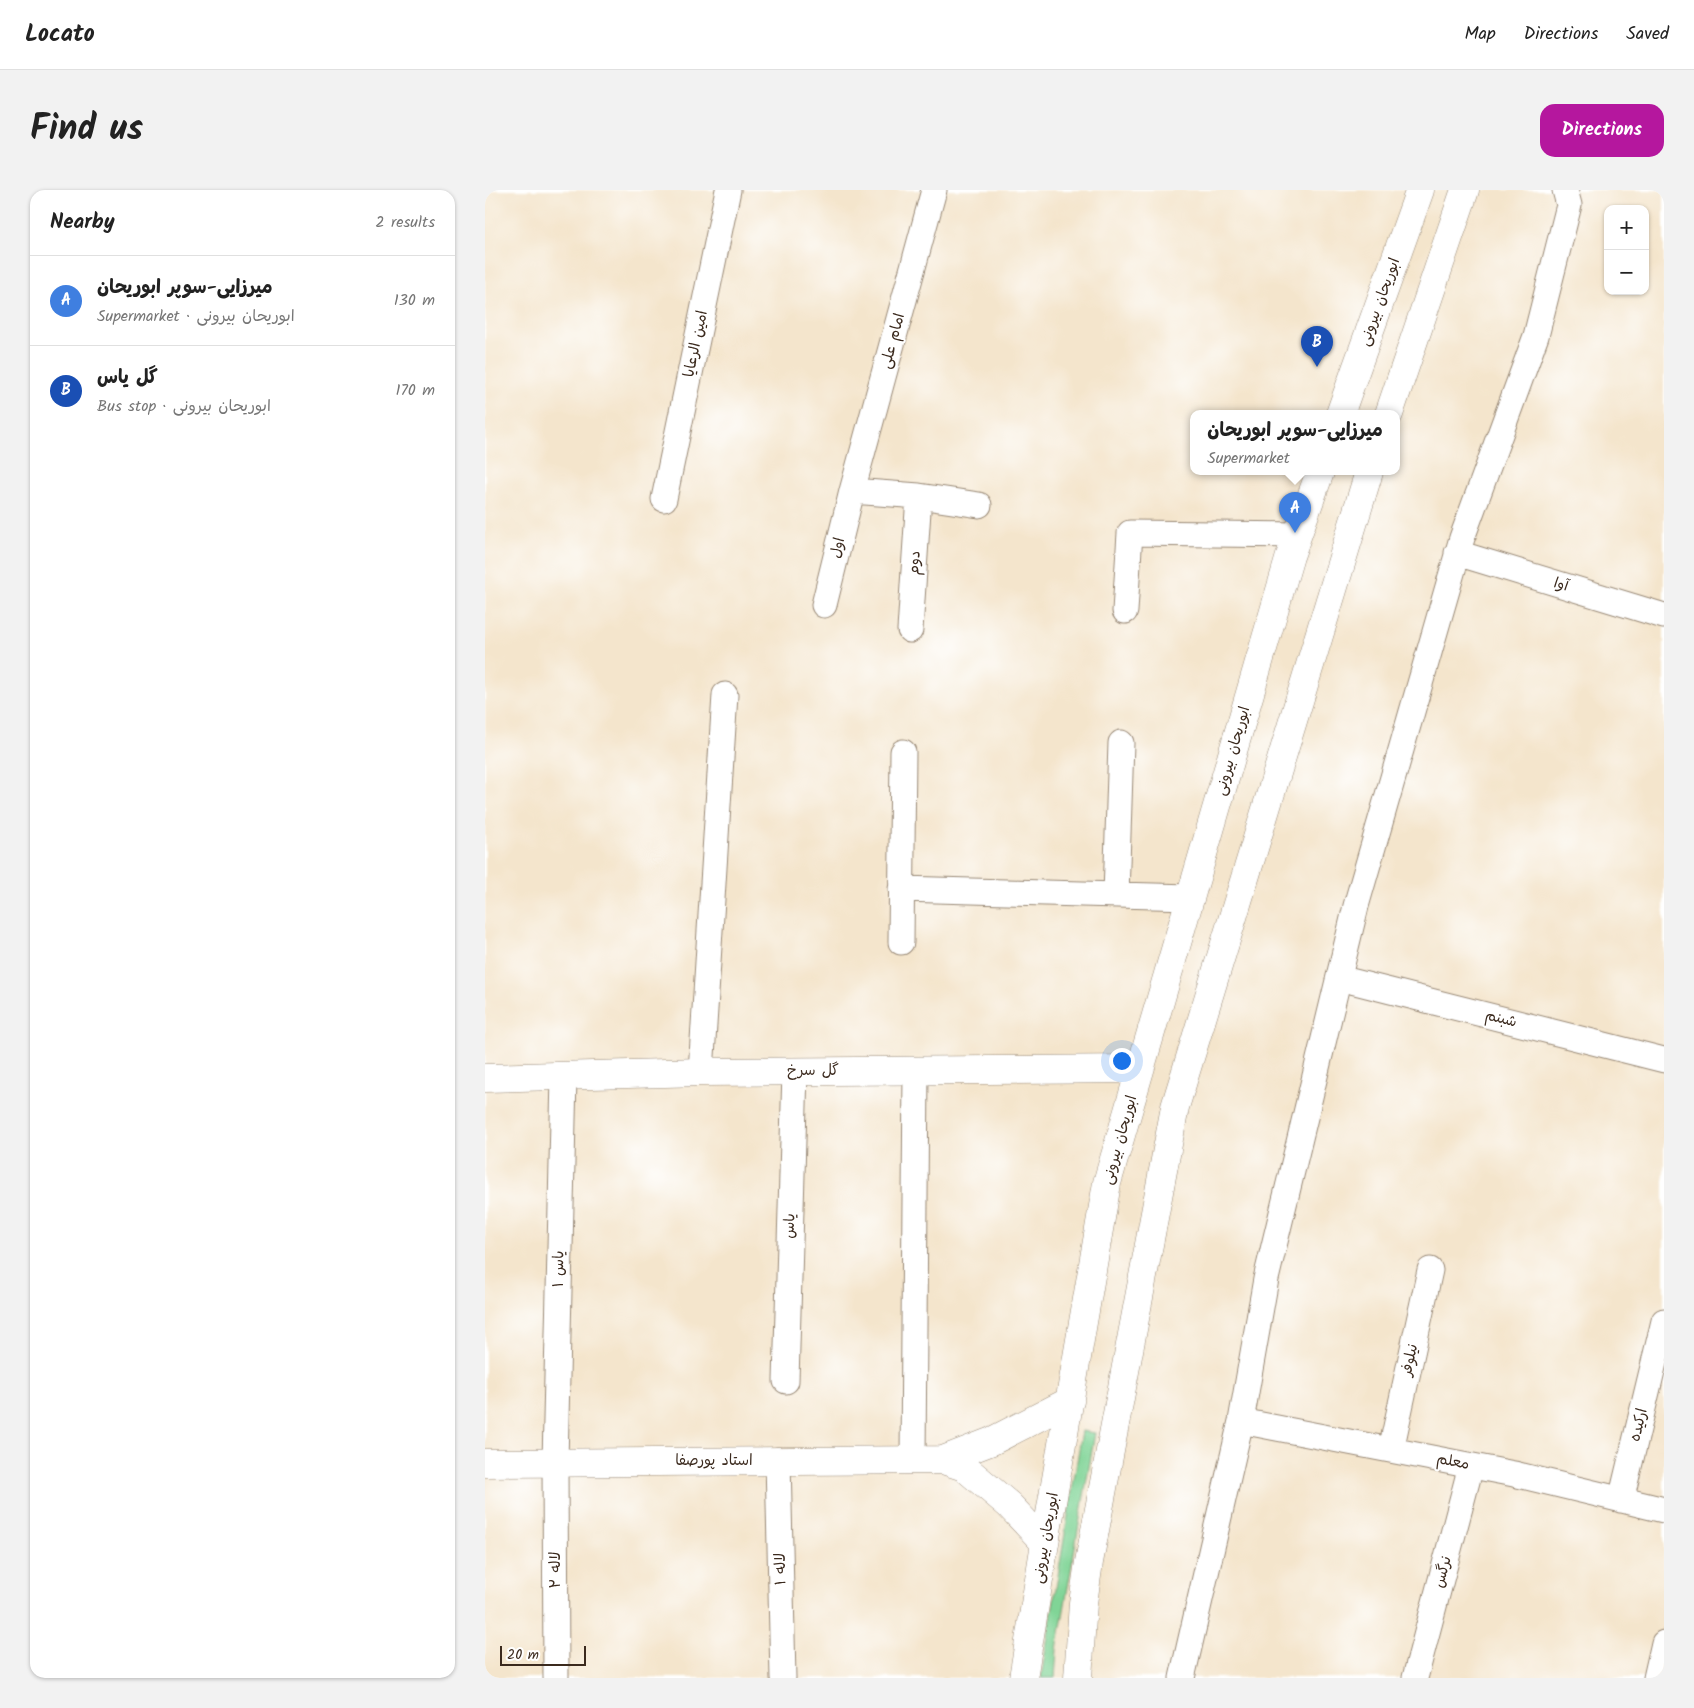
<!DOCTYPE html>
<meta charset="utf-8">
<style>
body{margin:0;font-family:Kalam,"Playpen Sans Arabic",sans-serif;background:#f2f2f2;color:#222}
.controls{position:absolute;right:15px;top:15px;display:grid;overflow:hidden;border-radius:10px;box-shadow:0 1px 4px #0004}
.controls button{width:45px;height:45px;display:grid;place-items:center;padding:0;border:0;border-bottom:1px solid #e0e0e0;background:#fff;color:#222;font:25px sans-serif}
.scale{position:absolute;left:15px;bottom:12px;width:86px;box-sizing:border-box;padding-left:5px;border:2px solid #3b2a1e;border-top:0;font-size:14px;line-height:18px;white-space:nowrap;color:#3b2a1e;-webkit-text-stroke:4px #fff;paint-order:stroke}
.you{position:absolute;left:636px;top:870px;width:18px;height:18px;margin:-12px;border:4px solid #fff;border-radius:50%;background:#1a73e8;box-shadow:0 0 0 8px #1a73e833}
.badge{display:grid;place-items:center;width:32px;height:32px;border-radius:50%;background:#b5179e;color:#fff;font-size:16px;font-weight:700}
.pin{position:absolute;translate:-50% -41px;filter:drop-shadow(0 1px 2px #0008)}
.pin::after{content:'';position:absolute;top:26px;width:18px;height:15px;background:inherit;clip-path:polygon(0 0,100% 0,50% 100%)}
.popup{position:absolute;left:705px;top:220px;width:210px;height:65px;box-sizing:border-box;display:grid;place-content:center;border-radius:10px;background:#fff;filter:drop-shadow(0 1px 4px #0005);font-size:16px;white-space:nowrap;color:#767676}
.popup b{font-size:19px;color:#222}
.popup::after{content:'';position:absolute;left:50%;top:100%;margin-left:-10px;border:10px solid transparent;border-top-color:#fff}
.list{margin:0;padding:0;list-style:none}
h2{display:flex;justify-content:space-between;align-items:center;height:65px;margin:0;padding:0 20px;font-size:21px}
h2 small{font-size:16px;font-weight:400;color:#767676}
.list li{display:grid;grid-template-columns:32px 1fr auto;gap:15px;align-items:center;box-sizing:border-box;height:90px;padding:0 20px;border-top:1px solid #e0e0e0}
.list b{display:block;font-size:19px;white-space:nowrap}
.list p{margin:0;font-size:16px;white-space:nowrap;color:#767676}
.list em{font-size:16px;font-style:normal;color:#767676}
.map{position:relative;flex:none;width:1179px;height:1488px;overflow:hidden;border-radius:15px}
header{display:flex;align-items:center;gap:30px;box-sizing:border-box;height:70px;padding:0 25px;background:#fff;border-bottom:1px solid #e0e0e0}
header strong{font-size:24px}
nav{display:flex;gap:28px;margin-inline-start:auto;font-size:18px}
.intro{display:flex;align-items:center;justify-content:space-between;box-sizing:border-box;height:120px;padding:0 30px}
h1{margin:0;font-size:35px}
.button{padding:12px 22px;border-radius:15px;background:#b5179e;color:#fff;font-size:18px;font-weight:700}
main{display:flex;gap:30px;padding:0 30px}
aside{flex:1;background:#fff;border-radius:15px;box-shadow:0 1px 4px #0004}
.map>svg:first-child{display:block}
.green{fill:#80d496;stroke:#5e7f5a}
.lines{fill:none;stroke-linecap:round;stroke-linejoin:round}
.street-casing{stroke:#988875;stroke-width:27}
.secondary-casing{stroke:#988875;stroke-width:29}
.street{stroke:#fff;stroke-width:25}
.secondary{stroke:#fff;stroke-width:28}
.labels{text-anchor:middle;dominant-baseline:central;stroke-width:4;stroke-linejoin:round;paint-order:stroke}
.street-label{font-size:15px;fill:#3b2a1e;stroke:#fff}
</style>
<header>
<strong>Locato</strong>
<nav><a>Map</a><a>Directions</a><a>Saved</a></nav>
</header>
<div class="intro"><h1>Find us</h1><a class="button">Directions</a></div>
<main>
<aside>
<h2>Nearby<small>2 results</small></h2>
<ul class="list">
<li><span class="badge" style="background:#3f7fe0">A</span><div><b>میرزایی-سوپر ابوریحان</b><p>Supermarket · ابوریحان بیرونی</p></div><em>130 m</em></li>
<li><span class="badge" style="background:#1a4fb4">B</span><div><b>گل یاس</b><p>Bus stop · ابوریحان بیرونی</p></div><em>170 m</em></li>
</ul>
</aside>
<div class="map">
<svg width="1179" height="1488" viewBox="0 0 1179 1488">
<rect width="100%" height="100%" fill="#fff"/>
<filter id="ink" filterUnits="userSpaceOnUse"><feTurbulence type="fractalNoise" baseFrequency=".02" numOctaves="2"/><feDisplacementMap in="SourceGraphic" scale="10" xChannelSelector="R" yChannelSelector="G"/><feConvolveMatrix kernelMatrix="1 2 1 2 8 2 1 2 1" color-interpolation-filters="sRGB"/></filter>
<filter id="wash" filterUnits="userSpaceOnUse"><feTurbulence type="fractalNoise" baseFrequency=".0096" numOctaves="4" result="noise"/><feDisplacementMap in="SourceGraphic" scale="20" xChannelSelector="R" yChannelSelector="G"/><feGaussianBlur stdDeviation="1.12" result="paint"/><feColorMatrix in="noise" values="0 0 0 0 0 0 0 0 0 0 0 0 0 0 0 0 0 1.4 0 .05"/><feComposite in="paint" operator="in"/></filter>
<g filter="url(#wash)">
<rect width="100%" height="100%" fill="#f4e5cc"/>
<path class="green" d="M597,1241L610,1243L572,1460L570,1488H556Z"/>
</g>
<g filter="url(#ink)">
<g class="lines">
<g class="street-casing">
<path id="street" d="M367,301L434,306L494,315
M179,309L243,0
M972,363L1179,426
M339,415L367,301L449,0
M640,421L645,343L812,345
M425,440L434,306
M416,699L705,707
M631,705L636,553
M416,752L418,562
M854,788L1179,870
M216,882L240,505
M301,1191L310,881
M756,1231L1029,1284L1179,1320
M906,1260L945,1080
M428,1269L431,880
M293,1270L298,1488
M1136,1310L1179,1131
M71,1488L70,1272L79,887
M697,1488L756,1231L781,1089L871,716L977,348L1051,146L1084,15L1080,0
M930,1488L986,1276
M1171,1488L1179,1453"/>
</g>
<g class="secondary-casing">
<path id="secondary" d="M855,224L935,0
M904,224L980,0
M0,888L216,882L655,879
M458,1270L507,1251L585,1211
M0,1273L458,1270L479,1277L524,1315L560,1353
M538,1488L560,1353L622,993L805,366L835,282
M593,1488L598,1413L604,1372L690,917L884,282"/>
</g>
<use href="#street" class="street"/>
<use href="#secondary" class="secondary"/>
</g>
</g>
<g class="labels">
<g class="street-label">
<text transform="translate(895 112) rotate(-70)">ابوریحان بیرونی</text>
<text transform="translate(408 151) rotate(-75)">امام علی</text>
<text transform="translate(211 154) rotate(-78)">امین الرعایا</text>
<text transform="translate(353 358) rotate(-76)">اول</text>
<text transform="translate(430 373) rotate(-86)">دوم</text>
<text transform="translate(1076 395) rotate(17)">آوا</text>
<text transform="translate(748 561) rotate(-74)">ابوریحان بیرونی</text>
<text transform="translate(1016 829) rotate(14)">شبنم</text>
<text x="328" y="881">گل سرخ</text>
<text transform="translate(635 950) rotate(-74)">ابوریحان بیرونی</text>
<text transform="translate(305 1036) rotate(-88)">یاس</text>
<text transform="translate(74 1079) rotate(-89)">یاس ۱</text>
<text transform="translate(925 1170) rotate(-78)">نیلوفر</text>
<text transform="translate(1154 1235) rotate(-76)">ارکیده</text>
<text x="229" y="1271">استاد پورصفا</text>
<text transform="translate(968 1272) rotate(11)">معلم</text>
<text transform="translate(561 1348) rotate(-80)">ابوریحان بیرونی</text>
<text transform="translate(296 1379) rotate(-91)">لاله ۱</text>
<text transform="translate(71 1380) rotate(-90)">لاله ۲</text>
<text transform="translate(958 1382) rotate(-75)">نرگس</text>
</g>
</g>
</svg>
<div class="controls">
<button>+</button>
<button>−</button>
</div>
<div class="scale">20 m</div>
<div class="you"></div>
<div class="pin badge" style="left:810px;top:343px;background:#3f7fe0">A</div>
<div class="popup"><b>میرزایی-سوپر ابوریحان</b>Supermarket</div>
<div class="pin badge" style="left:832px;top:177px;background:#1a4fb4">B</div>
</div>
</main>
